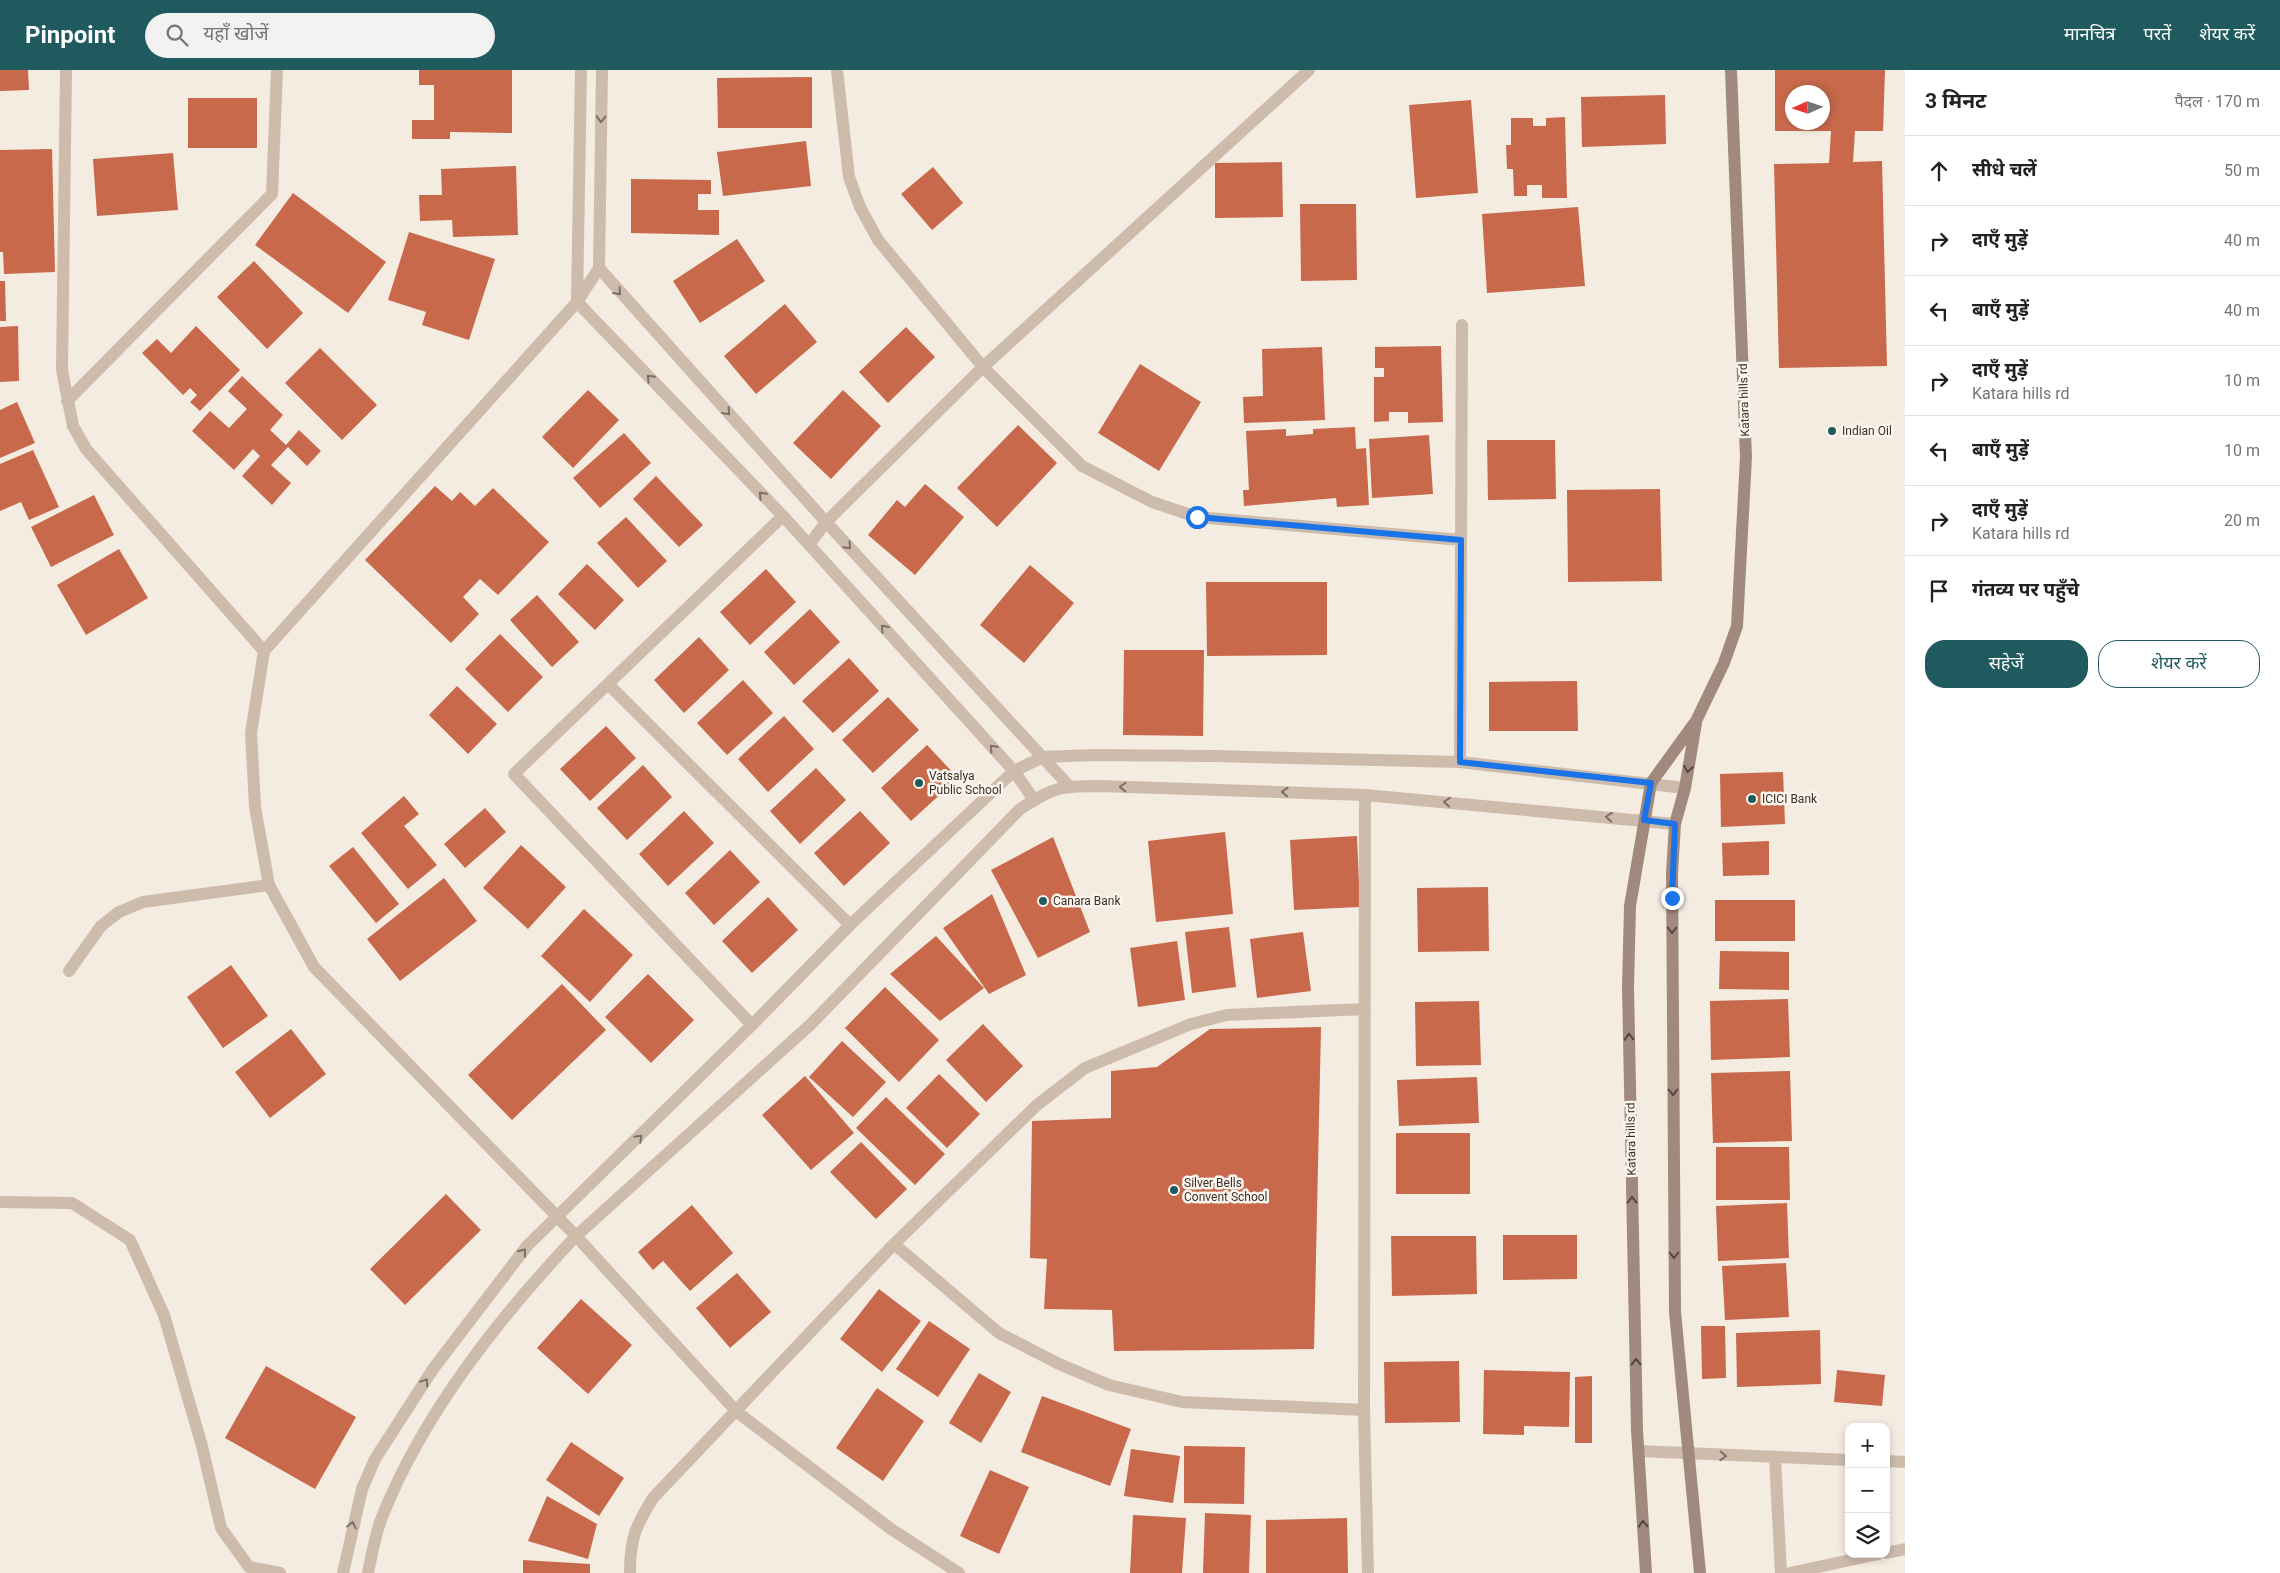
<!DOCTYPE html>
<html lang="hi">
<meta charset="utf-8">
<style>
body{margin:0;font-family:Roboto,"Noto Sans Devanagari",sans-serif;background:#f2f2f2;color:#202124}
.controls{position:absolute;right:15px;bottom:15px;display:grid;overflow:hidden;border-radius:10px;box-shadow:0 2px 8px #0003}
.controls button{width:45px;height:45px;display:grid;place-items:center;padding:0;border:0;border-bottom:1px solid #e0e0e0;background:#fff;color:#202124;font:25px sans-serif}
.compass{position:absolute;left:1785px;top:15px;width:45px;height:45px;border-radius:50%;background:#fff;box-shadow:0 2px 8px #0003;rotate:267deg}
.stop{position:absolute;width:15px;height:15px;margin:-11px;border:4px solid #1a73e8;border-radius:50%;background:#fff}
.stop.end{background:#1a73e8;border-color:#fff;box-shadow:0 1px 5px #0008}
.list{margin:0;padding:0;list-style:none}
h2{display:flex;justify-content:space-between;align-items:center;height:65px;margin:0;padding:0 20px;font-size:21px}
h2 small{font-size:16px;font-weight:400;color:#757577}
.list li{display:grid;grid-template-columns:32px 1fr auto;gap:15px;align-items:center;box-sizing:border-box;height:70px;padding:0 20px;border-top:1px solid #e0e0e0}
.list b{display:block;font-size:19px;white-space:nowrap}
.list p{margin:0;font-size:16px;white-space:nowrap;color:#757577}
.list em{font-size:16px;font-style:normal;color:#757577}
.actions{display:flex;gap:10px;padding:15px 20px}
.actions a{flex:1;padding:11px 0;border:1px solid #1f5a5e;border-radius:20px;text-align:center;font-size:18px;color:#1f5a5e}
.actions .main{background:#1f5a5e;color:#fff}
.icon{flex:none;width:28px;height:28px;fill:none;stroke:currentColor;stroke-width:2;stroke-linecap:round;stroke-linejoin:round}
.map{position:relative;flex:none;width:1905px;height:1503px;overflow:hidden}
header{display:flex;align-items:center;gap:30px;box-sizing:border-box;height:70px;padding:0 25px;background:#1f5a5e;color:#fff}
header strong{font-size:24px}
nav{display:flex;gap:28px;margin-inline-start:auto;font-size:18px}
.search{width:350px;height:45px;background:#f2f2f2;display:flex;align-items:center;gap:12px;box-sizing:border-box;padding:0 18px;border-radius:28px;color:#757577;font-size:19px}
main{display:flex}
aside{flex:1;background:#fff}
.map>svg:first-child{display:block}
.building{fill:#c8694b;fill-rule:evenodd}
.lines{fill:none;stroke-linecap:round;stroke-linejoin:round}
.service{stroke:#cdbbac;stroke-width:12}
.minor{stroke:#cdbbac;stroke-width:12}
.tertiary{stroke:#cdbbac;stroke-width:12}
.secondary{stroke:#a18a7d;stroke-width:12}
.oneway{stroke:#7d6f65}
.oneway2{stroke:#544640}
.route{stroke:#1a73e8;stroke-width:6}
.poi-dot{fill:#1f5a5e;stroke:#fbf5ee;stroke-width:2}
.labels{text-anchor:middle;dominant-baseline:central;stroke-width:5;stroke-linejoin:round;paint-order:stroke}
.street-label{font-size:12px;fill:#3b302b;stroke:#fbf5ee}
.poi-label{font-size:12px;fill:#3b302b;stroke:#fbf5ee;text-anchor:start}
</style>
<header>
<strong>Pinpoint</strong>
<div class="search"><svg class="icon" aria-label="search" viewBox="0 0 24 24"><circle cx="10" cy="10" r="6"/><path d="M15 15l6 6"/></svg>यहाँ खोजें</div>
<nav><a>मानचित्र</a><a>परतें</a><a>शेयर करें</a></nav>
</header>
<main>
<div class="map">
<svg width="1905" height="1503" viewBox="0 0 1905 1503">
<rect width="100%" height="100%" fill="#f4ebe1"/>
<path class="building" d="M0,0H28L29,20L0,21Z
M419,0H512V63L450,62V69H412V50H434V15H419Z
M1775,0H1885L1883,61H1855L1853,92L1882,91L1887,296L1779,298L1774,94L1829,93L1831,61H1775ZM1792,22H1822V52H1792Z
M812,7V58H718L717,8Z
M1665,25L1666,74L1582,77L1581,27Z
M188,28H257V78H188Z
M1471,30L1478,123L1416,128L1409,35Z
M1565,47L1567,128H1542V115H1527V126H1514L1513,99H1507L1506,75H1511V48H1533V56H1546V48Z
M806,71L811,116L723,126L717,82Z
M52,79L55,202L4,204L3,182H0V80Z
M173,83L178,140L97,146L93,89Z
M1282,92L1283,147L1215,148V93Z
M516,96L518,165L453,167L452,150L420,151L419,125H442L441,99Z
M933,97L963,133L932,160L901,124Z
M631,109L711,110V124H698V140H719V165L631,163Z
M293,123L386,192L348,243L255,175Z
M1300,134H1356L1357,210L1301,211Z
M1578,137L1585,216L1487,223L1482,144Z
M409,162L495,189L469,270L422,255L426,242L388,230Z
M737,169L765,211L700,253L673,211Z
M254,191L303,243L267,279L217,227Z
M0,211H5L6,251H0Z
M785,234L817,272L756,324L724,286Z
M18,256L19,311L0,312V257Z
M196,256L240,300L200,341L190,332L197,325L190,318L183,325L142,283L157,269L171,283Z
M906,257L935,287L888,333L859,302Z
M1441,276L1443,352L1408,353V342H1389V351L1374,352V307H1384V298H1375V277Z
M1322,277L1325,350L1244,353L1243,327L1263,326L1262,279Z
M320,278L377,335L342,370L285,313Z
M1140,294L1201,332L1159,401L1098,363Z
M242,306L283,345L270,360L286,375L299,360L321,381L307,396L288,377L271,395L291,413L272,435L242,406L260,386L253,379L234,400L192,361L210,341L229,358L247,339L228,321Z
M588,320L619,350L573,398L542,367Z
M843,320L881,356L831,409L793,373Z
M17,332L35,373L0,388V340Z
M1018,355L1057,393L997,457L957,418Z
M1355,357L1356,379L1366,378L1369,435L1337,437L1336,428L1244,436L1243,420H1249L1246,361L1286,359V366L1313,364V359Z
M624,363L651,393L600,438L573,408Z
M1429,365L1433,424L1372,428L1369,369Z
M1487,370H1555L1556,429L1488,430Z
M33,380L59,437L29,450L21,432L0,441V394Z
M656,406L703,455L679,477L633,429Z
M925,414L964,447L915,505L868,465L897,430L905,437Z
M435,416L452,431L460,422L475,436L493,418L549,472L498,525L480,509L463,527L479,544L451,573L365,490Z
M1660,419L1662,511L1568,512L1567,420Z
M94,425L114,465L51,497L31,457Z
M626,447L667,491L638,518L597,473Z
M119,479L148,528L86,565L57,515Z
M587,494L624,530L595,560L558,524Z
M1030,495L1074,533L1024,593L980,555Z
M766,499L796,532L750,575L720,542Z
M1206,512H1327V585L1207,586Z
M537,525L579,572L552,597L510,550Z
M810,539L840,572L794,615L764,582Z
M500,564L543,607L508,642L465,599Z
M699,567L729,600L684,643L654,610Z
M1124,580H1204L1203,666L1123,665Z
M849,588L879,621L833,663L802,631Z
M743,610L773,643L727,685L697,653Z
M1577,611L1578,661H1489V612Z
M457,616L497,654L468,684L429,645Z
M888,627L919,660L873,703L842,670Z
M784,646L814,679L768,722L738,689Z
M606,656L636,688L590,731L560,699Z
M927,675L958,708L911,751L881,718Z
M643,695L672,727L627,770L597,738Z
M816,698L846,730L800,774L770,741Z
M1783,702L1785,754L1721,757L1720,704Z
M404,726L419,744L404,756L437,795L408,819L361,763Z
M485,738L506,762L465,798L444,774Z
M684,741L714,773L668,816L639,784Z
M860,741L890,773L844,816L814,783Z
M1225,762L1233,844L1156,852L1148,771Z
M1357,766L1360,837L1294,840L1290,770Z
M1053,767L1090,862L1038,888L991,800Z
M1769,771V805L1723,806L1722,773Z
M521,775L566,817L528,859L483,818Z
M353,777L399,834L376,853L329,796Z
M730,780L760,812L714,855L685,823Z
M444,808L477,851L400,911L367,869Z
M1488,817L1489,881L1418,882L1417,818Z
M992,824L1026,905L989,924L943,858Z
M768,827L798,860L752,903L722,871Z
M1715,830H1795V871H1715Z
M584,839L633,885L590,932L541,886Z
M1229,857L1236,917L1192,923L1185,862Z
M1303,862L1311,921L1257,928L1250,869Z
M936,866L984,918L940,951L890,904Z
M1177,871L1185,930L1138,937L1130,878Z
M1720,881L1789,882V920L1719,919Z
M231,895L268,946L223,978L187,927Z
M648,904L694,950L651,993L605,947Z
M562,914L606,960L512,1050L468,1005Z
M885,917L939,970L899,1012L845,958Z
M1788,929L1790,987L1711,990L1710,931Z
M1479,931L1481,995L1416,996L1415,932Z
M983,954L1023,996L986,1032L946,990Z
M1321,957L1314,1279L1114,1281L1112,1240L1044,1239L1047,1189L1030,1188L1032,1051L1111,1048V1001L1157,997L1210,959Z
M291,959L326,1004L270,1048L235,1002Z
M842,971L886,1012L853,1047L809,1007Z
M1790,1001L1792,1071L1713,1073L1711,1003Z
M939,1004L980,1044L947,1078L906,1038Z
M805,1006L854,1063L811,1100L762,1045Z
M1477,1007L1479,1053L1399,1056L1397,1010Z
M886,1027L945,1084L915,1115L856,1058Z
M1396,1063H1470V1124H1396Z
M861,1072L907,1119L876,1149L830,1102Z
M1716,1077H1789L1790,1130H1716Z
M446,1124L481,1160L405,1235L370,1199Z
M1787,1133L1789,1188L1718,1191L1716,1136Z
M692,1135L733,1183L690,1221L663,1191L653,1200L638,1182Z
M1503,1165H1577V1209L1503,1210Z
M1391,1166H1476L1477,1224L1392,1226Z
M1786,1193L1789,1247L1725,1250L1722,1196Z
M737,1203L771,1242L730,1278L696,1238Z
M879,1219L921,1251L882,1302L840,1269Z
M581,1229L632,1275L588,1324L537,1278Z
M929,1251L970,1279L938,1327L896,1299Z
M1701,1256H1725L1726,1308L1702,1309Z
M1820,1260L1821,1314L1737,1317L1736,1263Z
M1459,1291L1460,1352L1385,1353L1384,1292Z
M266,1296L356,1347L315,1419L225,1368Z
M1484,1300L1570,1302L1569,1357L1524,1356V1365L1483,1364Z
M1837,1300L1885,1305L1882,1336L1834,1332Z
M979,1303L1011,1322L981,1373L949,1353Z
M1592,1306V1373H1575V1307Z
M877,1318L924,1351L883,1411L836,1378Z
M1042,1326L1131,1359L1110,1416L1021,1382Z
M571,1372L624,1408L599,1446L546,1410Z
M1184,1376L1245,1377L1244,1434L1184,1433Z
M1131,1379L1180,1386L1173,1433L1124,1426Z
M990,1400L1029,1417L999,1484L960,1466Z
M547,1426L597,1454L588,1489L528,1471Z
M1205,1443L1251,1445L1249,1503H1203Z
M1133,1445L1186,1448L1182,1503H1130Z
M1347,1448L1348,1503H1266V1450Z
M523,1490L590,1494V1503H523Z"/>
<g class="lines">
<path class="service" d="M69,901L101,856L119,842L143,832L269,815
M0,1132L72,1133L130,1170L164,1245L202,1376L221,1458L249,1497L280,1503"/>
<path class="minor" d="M66,0L62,300L73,356L86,379L264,581
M837,0L849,107L860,137L878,170L983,297L1082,396L1152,432L1197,447L1461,470
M599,198L577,232L264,581L251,663L255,737L269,815L314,897L576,1166L737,1342L891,1459L959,1503
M67,331L272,124L277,0
M809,475L826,452L983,297L1309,0
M608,614L850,855
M1460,692L1462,255
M1365,725L1364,1340L1368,1503
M752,955L514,704L783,446
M894,1174L999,1263L1059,1294L1109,1315L1182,1332L1364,1340
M630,1503C630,1469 635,1457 653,1428L894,1174L1037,1035L1085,998L1191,954L1227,945L1365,939"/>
<path class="tertiary" d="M581,0L577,232L783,446L1014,701L1034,730
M602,0L599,198L826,452L1069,716
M1639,1381L1849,1390
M1775,1388L1781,1503
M1886,1391L1905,1392
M1886,1483L1905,1479
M343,1503L362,1419L375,1389L433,1299L527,1176L752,955L850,855L1014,701L1043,687L1093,685L1213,686L1460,692L1685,718
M368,1503C372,1484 375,1465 382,1447C424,1342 499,1248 576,1166L810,955L1020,739C1055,717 1058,716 1100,716L1365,725L1675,754
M1790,1503L1878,1484"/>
<path class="secondary" d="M1696,653L1685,718L1675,754L1672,803L1675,1242L1700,1503
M1646,1503L1637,1360L1628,918L1630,836L1651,713L1696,651L1724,593L1737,556L1746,387L1731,0"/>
</g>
<defs><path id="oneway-chevron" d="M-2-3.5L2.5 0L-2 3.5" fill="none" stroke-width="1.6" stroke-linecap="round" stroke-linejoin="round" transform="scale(1.25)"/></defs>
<g class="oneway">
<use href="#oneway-chevron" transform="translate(601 49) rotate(91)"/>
<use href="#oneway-chevron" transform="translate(618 222) rotate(48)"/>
<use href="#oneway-chevron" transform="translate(650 308) rotate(-134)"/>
<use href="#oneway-chevron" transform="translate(727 342) rotate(48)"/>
<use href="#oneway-chevron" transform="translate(762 425) rotate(-134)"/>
<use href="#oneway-chevron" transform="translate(848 476) rotate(47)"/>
<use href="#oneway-chevron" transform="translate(884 558) rotate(-132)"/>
<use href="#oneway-chevron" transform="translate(993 678) rotate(-132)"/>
<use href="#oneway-chevron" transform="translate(1123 717) rotate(-178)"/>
<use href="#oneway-chevron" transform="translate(1285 722) rotate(-178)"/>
<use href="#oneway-chevron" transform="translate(1447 732) rotate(-175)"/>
<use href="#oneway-chevron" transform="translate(1609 747) rotate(-175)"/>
<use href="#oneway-chevron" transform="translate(639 1068) rotate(-45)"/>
<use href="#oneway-chevron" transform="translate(523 1182) rotate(-52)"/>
<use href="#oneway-chevron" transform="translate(425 1312) rotate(-57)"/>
<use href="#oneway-chevron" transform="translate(1723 1386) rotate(3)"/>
<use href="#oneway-chevron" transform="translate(352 1455) rotate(-78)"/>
</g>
<g class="oneway2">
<use href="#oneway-chevron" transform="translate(1688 699) rotate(99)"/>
<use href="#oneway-chevron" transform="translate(1672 860) rotate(90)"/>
<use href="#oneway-chevron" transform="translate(1629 967) rotate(-91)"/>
<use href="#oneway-chevron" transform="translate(1673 1022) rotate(90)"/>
<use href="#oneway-chevron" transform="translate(1632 1130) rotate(-91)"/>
<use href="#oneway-chevron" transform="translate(1674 1185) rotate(90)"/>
<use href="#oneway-chevron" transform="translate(1636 1292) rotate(-91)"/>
<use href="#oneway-chevron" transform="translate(1643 1454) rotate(-93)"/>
</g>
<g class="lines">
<path class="route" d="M1197,447L1461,470L1460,692L1651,713L1644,750L1675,754L1672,828"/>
</g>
<g class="poi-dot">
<circle cx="1832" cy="361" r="5"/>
<circle cx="919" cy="713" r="5"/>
<circle cx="1752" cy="729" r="5"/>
<circle cx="1043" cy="831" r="5"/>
<circle cx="1174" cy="1120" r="5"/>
</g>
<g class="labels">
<g class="street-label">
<text transform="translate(1744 330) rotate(-92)">Katara hills rd</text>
<text transform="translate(1631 1069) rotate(-91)">Katara hills rd</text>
</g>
<g class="poi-label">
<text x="1842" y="361">Indian Oil</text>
<text x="929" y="706">Vatsalya<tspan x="929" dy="14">Public School</tspan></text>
<text x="1762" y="729">ICICI Bank</text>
<text x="1053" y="831">Canara Bank</text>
<text x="1184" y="1113">Silver Bells<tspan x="1184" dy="14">Convent School</tspan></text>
</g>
</g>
</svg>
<div class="controls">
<button>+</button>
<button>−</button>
<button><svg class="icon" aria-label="layers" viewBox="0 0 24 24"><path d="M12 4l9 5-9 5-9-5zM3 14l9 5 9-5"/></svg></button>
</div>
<svg class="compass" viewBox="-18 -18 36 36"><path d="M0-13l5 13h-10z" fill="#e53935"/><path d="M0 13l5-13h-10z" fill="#757577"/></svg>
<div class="stop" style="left:1197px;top:447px"></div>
<div class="stop end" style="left:1672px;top:828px"></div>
</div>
<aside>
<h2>3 मिनट<small>पैदल · 170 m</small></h2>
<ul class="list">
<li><svg class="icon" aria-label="ahead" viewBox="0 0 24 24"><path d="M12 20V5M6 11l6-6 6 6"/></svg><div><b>सीधे चलें</b></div><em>50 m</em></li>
<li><svg class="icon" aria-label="right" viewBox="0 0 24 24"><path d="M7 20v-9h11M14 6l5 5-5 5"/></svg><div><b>दाएँ मुड़ें</b></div><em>40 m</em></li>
<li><svg class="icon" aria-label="left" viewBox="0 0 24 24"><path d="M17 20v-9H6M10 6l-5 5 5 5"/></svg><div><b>बाएँ मुड़ें</b></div><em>40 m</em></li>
<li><svg class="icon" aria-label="right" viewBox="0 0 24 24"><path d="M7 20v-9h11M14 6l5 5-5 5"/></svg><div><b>दाएँ मुड़ें</b><p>Katara hills rd</p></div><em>10 m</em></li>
<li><svg class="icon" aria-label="left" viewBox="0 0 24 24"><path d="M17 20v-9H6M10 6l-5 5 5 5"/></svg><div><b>बाएँ मुड़ें</b></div><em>10 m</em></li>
<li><svg class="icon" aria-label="right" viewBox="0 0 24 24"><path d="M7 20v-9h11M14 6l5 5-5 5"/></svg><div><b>दाएँ मुड़ें</b><p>Katara hills rd</p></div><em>20 m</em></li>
<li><svg class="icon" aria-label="arrive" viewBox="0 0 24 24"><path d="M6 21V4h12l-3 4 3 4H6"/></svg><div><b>गंतव्य पर पहुँचे</b></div></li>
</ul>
<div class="actions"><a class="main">सहेजें</a><a>शेयर करें</a></div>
</aside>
</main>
